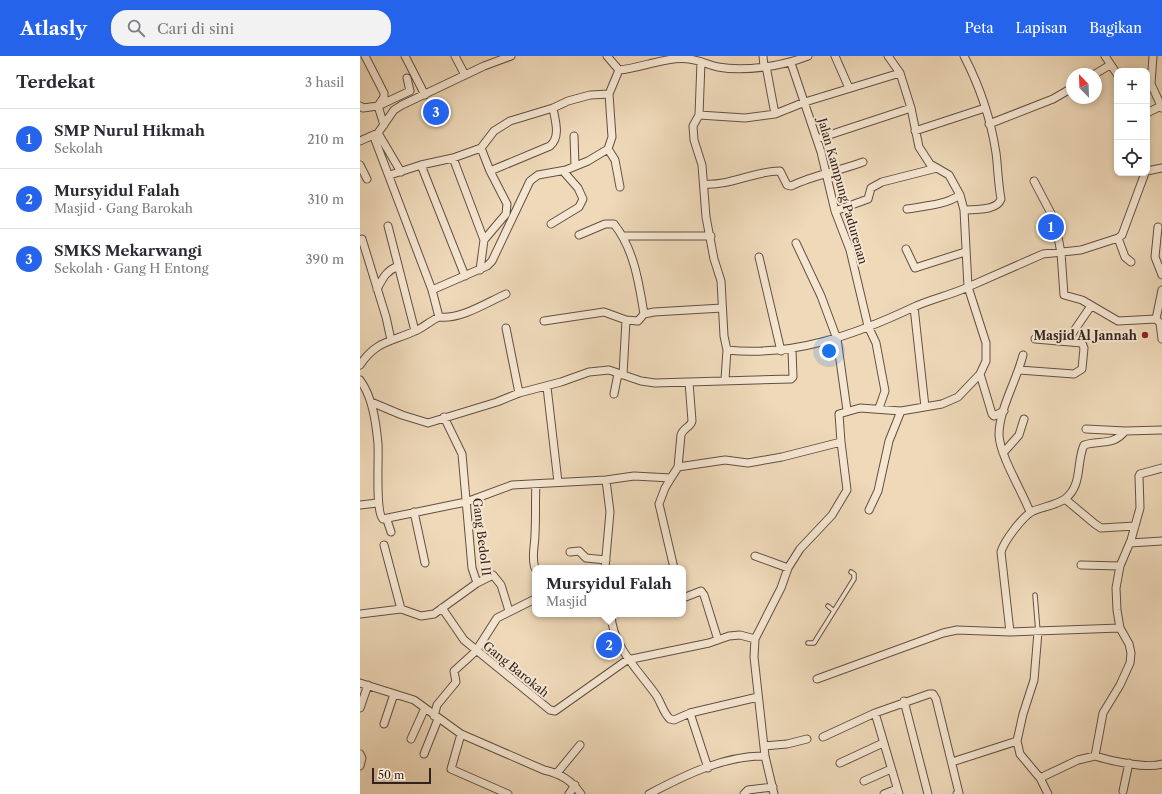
<!DOCTYPE html>
<html lang="id">
<meta charset="utf-8">
<style>
body{margin:0;font-family:"Libre Caslon Text",serif;background:#f2f2f3;color:#2b2b33}
.controls{position:absolute;right:12px;top:12px;display:grid;overflow:hidden;border-radius:8px;box-shadow:0 2px 6px #0003}
.controls button{width:36px;height:36px;display:grid;place-items:center;padding:0;border:0;border-bottom:1px solid #e1e1e2;background:#fff;color:#2b2b33;font:20px sans-serif}
.compass{position:absolute;left:706px;top:12px;width:36px;height:36px;border-radius:50%;background:#fff;box-shadow:0 2px 6px #0003;rotate:337deg}
.scale{position:absolute;left:12px;bottom:10px;width:59px;box-sizing:border-box;padding-left:4px;border:2px solid #33221c;border-top:0;font-size:11px;line-height:14px;white-space:nowrap;color:#33221c;-webkit-text-stroke:3px #f5e6d2;paint-order:stroke}
.you{position:absolute;left:469px;top:295px;width:14px;height:14px;margin:-10px;border:3px solid #fff;border-radius:50%;background:#1a73e8;box-shadow:0 0 0 6px #1a73e833}
.badge{display:grid;place-items:center;width:26px;height:26px;border-radius:50%;background:#2563eb;color:#fff;font-size:13px;font-weight:700}
.pin{position:absolute;translate:-50% -50%;border:2px solid #fff;box-shadow:0 1px 4px #0006}
.popup{position:absolute;left:172px;top:509px;width:154px;height:52px;box-sizing:border-box;display:grid;place-content:center;border-radius:8px;background:#fff;filter:drop-shadow(0 1px 3px #0005);font-size:13px;white-space:nowrap;color:#7c7c81}
.popup b{font-size:15px;color:#2b2b33}
.popup::after{content:'';position:absolute;left:50%;top:100%;margin-left:-8px;border:8px solid transparent;border-top-color:#fff}
.list{margin:0;padding:0;list-style:none}
h2{display:flex;justify-content:space-between;align-items:center;height:52px;margin:0;padding:0 16px;font-size:17px}
h2 small{font-size:13px;font-weight:400;color:#7c7c81}
.list li{display:grid;grid-template-columns:26px 1fr auto;gap:12px;align-items:center;box-sizing:border-box;height:60px;padding:0 16px;border-top:1px solid #e1e1e2}
.list b{display:block;font-size:15px;white-space:nowrap}
.list p{margin:0;font-size:13px;white-space:nowrap;color:#7c7c81}
.list em{font-size:13px;font-style:normal;color:#7c7c81}
.icon{flex:none;width:22px;height:22px;fill:none;stroke:currentColor;stroke-width:2;stroke-linecap:round;stroke-linejoin:round}
.map{position:relative;flex:none;width:802px;height:738px;overflow:hidden}
header{display:flex;align-items:center;gap:24px;box-sizing:border-box;height:56px;padding:0 20px;background:#2563eb;color:#fff}
header strong{font-size:19px}
nav{display:flex;gap:22px;margin-inline-start:auto;font-size:14px}
.search{width:280px;height:36px;background:#f2f2f3;display:flex;align-items:center;gap:10px;box-sizing:border-box;padding:0 14px;border-radius:16px;color:#7c7c81;font-size:15px}
main{display:flex}
aside{flex:1;background:#fff}
.map>svg:first-child{display:block}
.lines{fill:none;stroke-linecap:round;stroke-linejoin:round}
.lane-casing{stroke:#625043;stroke-width:5.5}
.street-casing{stroke:#625043;stroke-width:9}
.lane{stroke:#f5e6d2;stroke-width:3.5}
.street{stroke:#f5e6d2;stroke-width:7}
.poi-dot{fill:#8f2418;stroke:#f5e6d2;stroke-width:1.5}
.labels{text-anchor:middle;dominant-baseline:central;stroke-width:4;stroke-linejoin:round;paint-order:stroke}
.street-label{font-size:12px;fill:#33221c;stroke:#f5e6d2}
.poi-label{font-size:12px;font-weight:bold;fill:#33221c;stroke:#f5e6d2;text-anchor:end}
</style>
<header>
<strong>Atlasly</strong>
<div class="search"><svg class="icon" aria-label="search" viewBox="0 0 24 24"><circle cx="10" cy="10" r="6"/><path d="M15 15l6 6"/></svg>Cari di sini</div>
<nav><a>Peta</a><a>Lapisan</a><a>Bagikan</a></nav>
</header>
<main>
<aside>
<h2>Terdekat<small>3 hasil</small></h2>
<ul class="list">
<li><span class="badge">1</span><div><b>SMP Nurul Hikmah</b><p>Sekolah</p></div><em>210 m</em></li>
<li><span class="badge">2</span><div><b>Mursyidul Falah</b><p>Masjid · Gang Barokah</p></div><em>310 m</em></li>
<li><span class="badge">3</span><div><b>SMKS Mekarwangi</b><p>Sekolah · Gang H Entong</p></div><em>390 m</em></li>
</ul>
</aside>
<div class="map">
<svg width="802" height="738" viewBox="0 0 802 738">
<rect width="100%" height="100%" fill="#efd9b9"/>
<filter id="stains"><feTurbulence type="fractalNoise" baseFrequency=".005" numOctaves="4"/><feColorMatrix values="0 0 0 0 .2 0 0 0 0 .09 0 0 0 0 .02 0 0 0 .5 -.17"/></filter>
<radialGradient id="worn" r=".72"><stop offset=".6" stop-color="#630" stop-opacity="0"/><stop offset="1" stop-color="#630" stop-opacity=".3"/></radialGradient>
<g class="lines">
<g class="lane-casing">
<path id="lane" d="M675,539L678,576
M468,550L474,555
M448,587H454L494,523V518L491,516"/>
</g>
<g class="street-casing">
<path id="street" d="M5,0L24,37V41L18,50L24,69
M45,0L65,39
M95,0L105,19
M247,0L259,14
M403,0L404,11
M475,0L489,32
M745,0L757,18
M793,0L791,28L802,52
M341,6L339,59L333,70L334,84L342,109L346,161L354,203L361,225L364,280L367,294L365,323
M431,7L461,96L475,155L490,194L508,270L516,287L525,335L519,352
M406,10L415,58
M259,14C281,12 308,0 329,3C339,4 348,9 358,11C385,16 423,10 448,0
M735,18L750,9
M0,50L3,52L18,50L50,35L47,22
M787,57L801,50
M339,59L385,62L415,58L445,46L540,17
M629,68L693,43L712,32
M555,75L625,52
M18,77L41,116
M214,80L215,110
M14,81L72,234L79,261
M457,83L551,52
M0,85L18,77L34,54L42,49L124,10L151,0
M121,92L130,115L147,148L146,158L124,184
M248,93L255,104L260,131
M93,102L124,184L120,214
M0,109L7,123
M61,109L105,220
M130,115L190,90C201,81 195,64 193,52
M787,115L802,112
M30,119L61,109L93,102L121,92L134,75L150,65L193,52L208,45L230,39L249,38
M674,125L695,165L701,197L704,239L722,244L758,265L796,263L800,267L802,283
M344,128C370,130 394,115 420,115L427,129L431,130C454,119 479,115 503,106
M547,153C565,150 585,149 600,139
M604,154C615,153 637,155 641,143C638,127 638,112 636,97C631,64 619,29 604,0
M475,155L508,143L511,132L522,126L577,112
M191,168L219,151L223,143L218,132L203,115
M28,170L55,275
M798,171L795,201L802,219
M219,179L245,168H254C274,193 279,227 284,258
M263,180H351
M758,182L765,201L771,206
M2,183L26,261L31,284
M436,187L461,240L477,283L487,354
M546,193L555,212L605,196
M399,201L421,295
M17,233C23,222 26,215 38,210
M72,234L127,210L132,205L170,125L178,119L206,114L228,105L248,93L252,81L249,38L259,14
M554,251L565,351
M796,263L802,234
M184,265L244,256L266,264
M146,272L159,337
M707,285L731,250
M367,294C433,301 495,279 554,251C571,243 591,239 608,231L604,154L600,139L589,119L570,108L559,91L551,52L540,17L528,0
M663,299C657,324 639,353 639,379C640,400 662,435 670,456
M0,309C16,285 31,286 55,275C63,272 70,265 79,261C100,264 126,247 146,238
M659,314L714,318L722,313L724,292L722,287L675,283
M620,318L632,358L634,360L644,355
M263,319L266,264L278,265L284,258L294,256L362,252
M0,324C13,342 16,367 18,388C19,402 15,456 23,463L106,446L152,429L246,424L274,420L311,422L318,411L365,404L388,407L422,401L481,386L479,358L500,352L541,355L582,348L598,341L620,318L626,305V287L608,231L683,198L721,194L758,182L762,179L785,117
M187,331L198,426
M254,338L258,318
M11,346L42,359L68,367L137,346L159,337L201,326L229,316L249,314L281,325L295,327L431,323L433,321L432,294
M84,361L102,398L112,512L117,527
M726,373L765,375
M643,397L659,379L664,363
M318,411L321,379C323,372 331,371 332,365L329,326
M311,422L305,432L299,448L314,512
M705,443L735,468L741,472L775,470
M0,449L17,447
M509,454L518,435L529,385L541,355
M54,456L65,507
M27,464L31,476
M770,487L802,485
M24,489L41,553
M210,496L219,495L226,502L246,504
M395,500L428,512
M721,509L760,510
M175,512C171,501 175,490 175,478C176,461 175,445 176,428
M245,512L250,456L246,424
M323,542L341,535L344,539L358,584
M82,552L104,584L190,654L195,655L267,604L349,587L369,580L380,579L395,583
M0,558L41,553L61,560L74,558L117,527L133,519L141,529L149,555
M251,558C252,590 279,615 296,639C301,646 303,657 310,663L314,664L330,657L398,641
M650,576L641,496C644,485 663,460 673,455C683,451 696,449 705,443C723,429 716,406 724,389C739,384 754,390 765,375L802,374
M678,576L674,624L663,658L657,685L660,698L680,722
M457,623L583,577L597,574L650,576L760,572
M0,627L54,644L101,678L184,714C201,718 211,724 221,738
M544,645L568,738
M0,652L8,629
M330,657L348,712
M74,660L77,649L96,626L94,615L116,595L137,562L175,543
M24,668L34,638
M101,678L91,713L148,738
M463,681L515,657
M51,683L65,652
M404,690L427,688L447,683
M0,698L2,702L0,710
M64,698L78,663
M735,700C751,705 787,713 802,708
M592,706L657,685
M480,707L523,687
M197,717L220,689
M504,725L531,713
M763,735L769,707
M209,738L215,729
M289,738C323,720 365,699 405,700
M384,738L388,734L413,731
M414,738L405,700L394,601L395,583L421,532L428,512L440,493L472,459L487,434L481,386
M524,738L537,733
M539,738L515,657L569,638H573L576,643L599,737L597,738
M688,738L680,722L718,704L735,700L743,657L760,629L770,607L771,597L769,588L760,572L757,554L756,532L760,510L771,484L780,452L779,420L780,418L802,412"/>
</g>
<use href="#lane" class="lane"/>
<use href="#street" class="street"/>
</g>
<circle class="poi-dot" cx="785" cy="279" r="4"/>
<g class="labels">
<g class="street-label">
<text transform="translate(483 135) rotate(74)">Jalan Kampung Padurenan</text>
<text transform="translate(122 481) rotate(83)">Gang Bedol II</text>
<text transform="translate(156 613) rotate(39)">Gang Barokah</text>
</g>
<g class="poi-label">
<text x="777" y="279">Masjid Al Jannah</text>
</g>
</g>
<rect width="100%" height="100%" filter="url(#stains)"/>
<rect width="100%" height="100%" fill="url(#worn)"/>
</svg>
<div class="controls">
<button>+</button>
<button>−</button>
<button><svg class="icon" aria-label="locate" viewBox="0 0 24 24"><circle cx="12" cy="12" r="6"/><path d="M12 2v4M12 18v4M2 12h4M18 12h4"/></svg></button>
</div>
<svg class="compass" viewBox="-18 -18 36 36"><path d="M0-13l5 13h-10z" fill="#e53935"/><path d="M0 13l5-13h-10z" fill="#7c7c81"/></svg>
<div class="scale">50 m</div>
<div class="you"></div>
<div class="pin badge" style="left:691px;top:171px">1</div>
<div class="pin badge" style="left:249px;top:589px">2</div>
<div class="popup"><b>Mursyidul Falah</b>Masjid</div>
<div class="pin badge" style="left:76px;top:56px">3</div>
</div>
</main>
